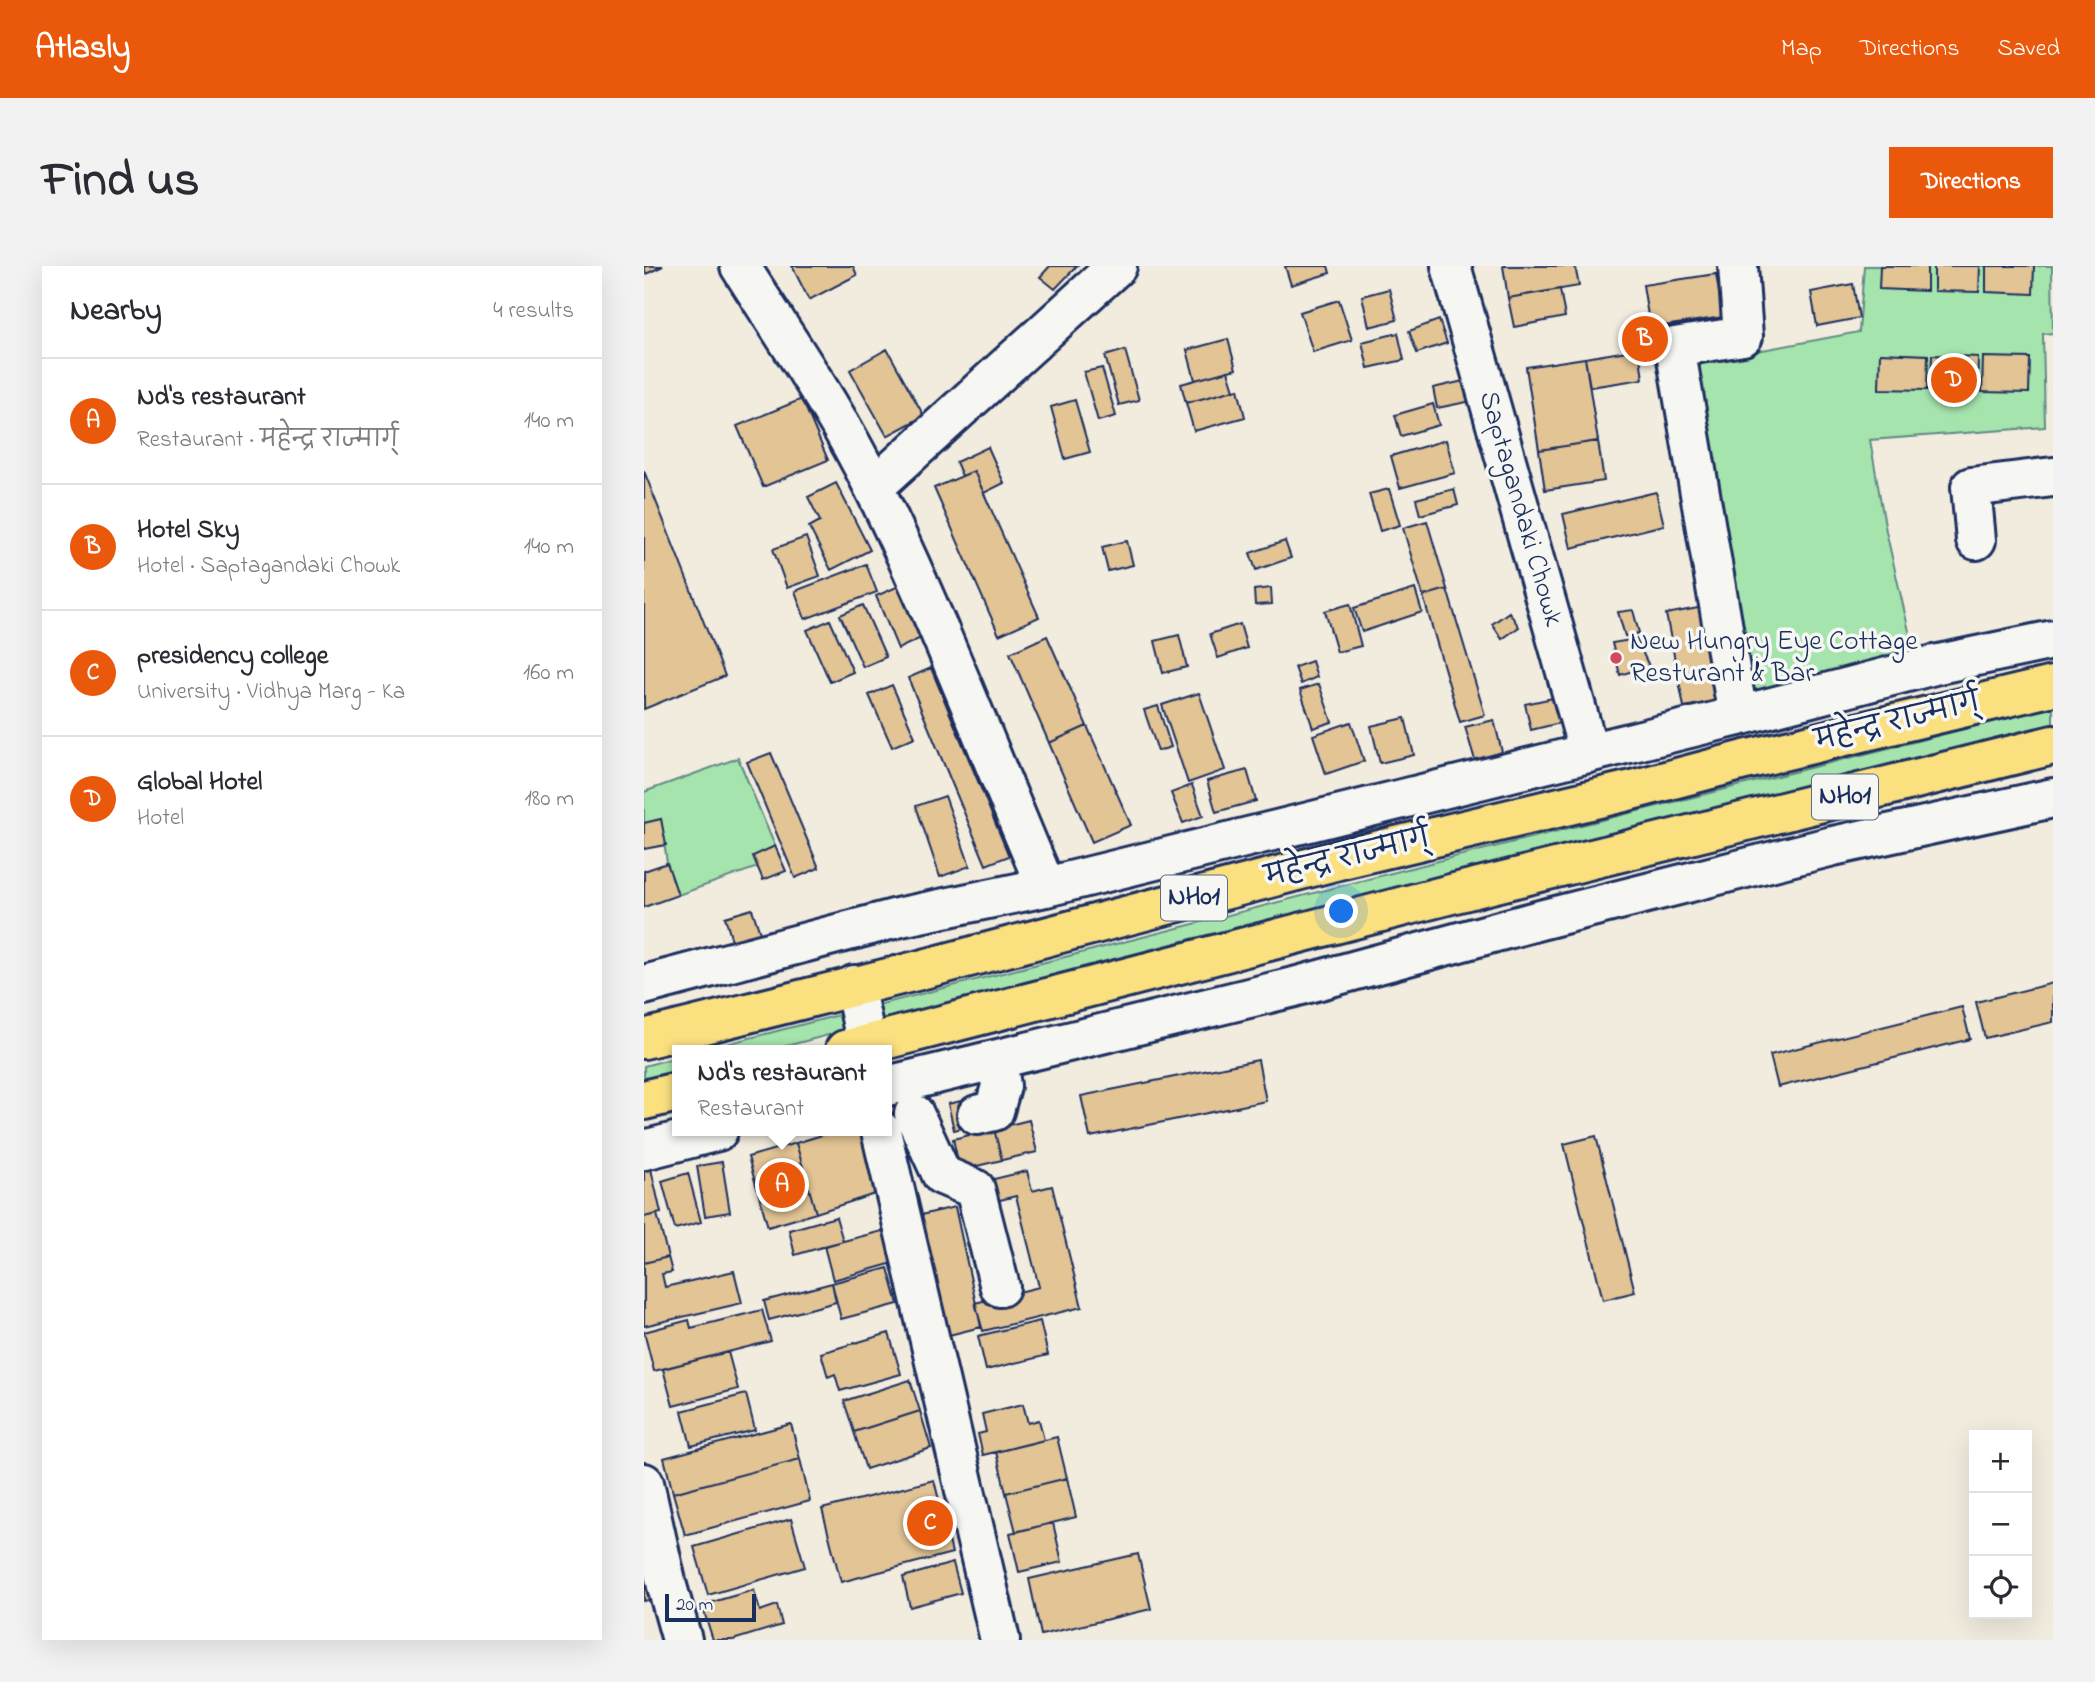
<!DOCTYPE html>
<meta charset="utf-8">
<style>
body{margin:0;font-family:"Indie Flower","Playpen Sans Deva",sans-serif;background:#f2f2f3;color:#2b2b33}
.controls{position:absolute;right:21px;bottom:21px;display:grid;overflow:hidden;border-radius:0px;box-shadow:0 7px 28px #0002}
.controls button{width:63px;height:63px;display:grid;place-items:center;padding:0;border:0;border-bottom:2px solid #e1e1e2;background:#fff;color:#2b2b33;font:35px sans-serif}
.scale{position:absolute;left:21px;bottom:18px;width:91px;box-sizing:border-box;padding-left:7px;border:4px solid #1b2f5e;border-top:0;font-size:19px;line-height:24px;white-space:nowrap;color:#1b2f5e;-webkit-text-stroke:5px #f6f6f2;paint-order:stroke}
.you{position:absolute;left:698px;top:646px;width:24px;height:24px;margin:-18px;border:5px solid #fff;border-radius:50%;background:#1a73e8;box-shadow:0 0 0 10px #1a73e833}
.badge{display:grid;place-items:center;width:46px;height:46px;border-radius:50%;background:#ea580c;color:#fff;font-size:23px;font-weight:700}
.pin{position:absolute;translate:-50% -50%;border:4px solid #fff;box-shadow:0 2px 7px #0006}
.popup{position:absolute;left:28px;top:779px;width:220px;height:91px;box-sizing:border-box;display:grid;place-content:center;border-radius:0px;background:#fff;filter:drop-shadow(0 2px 5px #0005);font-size:23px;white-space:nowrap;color:#7c7c81}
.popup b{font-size:26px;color:#2b2b33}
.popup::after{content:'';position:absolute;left:50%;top:100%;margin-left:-14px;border:14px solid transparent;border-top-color:#fff}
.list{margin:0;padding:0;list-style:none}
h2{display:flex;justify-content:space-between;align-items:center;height:91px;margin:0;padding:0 28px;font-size:30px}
h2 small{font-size:23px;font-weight:400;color:#7c7c81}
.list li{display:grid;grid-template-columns:46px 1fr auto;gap:21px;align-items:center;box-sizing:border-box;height:126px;padding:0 28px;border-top:2px solid #e1e1e2}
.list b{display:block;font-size:26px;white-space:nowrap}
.list p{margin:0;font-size:23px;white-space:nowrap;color:#7c7c81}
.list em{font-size:23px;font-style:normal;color:#7c7c81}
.icon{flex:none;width:38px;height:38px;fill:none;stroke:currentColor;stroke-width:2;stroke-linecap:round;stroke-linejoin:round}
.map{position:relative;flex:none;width:1409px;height:1374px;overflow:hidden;border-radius:0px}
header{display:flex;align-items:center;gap:42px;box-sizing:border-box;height:98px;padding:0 35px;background:#ea580c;color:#fff}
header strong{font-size:33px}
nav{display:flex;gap:38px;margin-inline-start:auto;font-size:24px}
.intro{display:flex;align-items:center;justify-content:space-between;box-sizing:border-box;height:168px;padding:0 42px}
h1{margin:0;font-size:49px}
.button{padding:18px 32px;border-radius:0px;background:#ea580c;color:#fff;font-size:24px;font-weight:700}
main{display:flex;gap:42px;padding:0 42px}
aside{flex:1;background:#fff;border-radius:0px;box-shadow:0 7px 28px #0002}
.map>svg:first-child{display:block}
.green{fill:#a5e4ac;stroke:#608a85;stroke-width:2}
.building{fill:#e2c495;stroke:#1b2f5e;stroke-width:2}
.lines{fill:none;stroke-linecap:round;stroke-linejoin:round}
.minor-casing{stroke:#1b2f5e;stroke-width:44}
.highway-casing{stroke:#1b2f5e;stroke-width:44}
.minor{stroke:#f6f6f2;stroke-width:38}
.highway{stroke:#fbe080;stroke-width:38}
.poi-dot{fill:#d1495b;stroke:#f6f6f2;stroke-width:2.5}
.labels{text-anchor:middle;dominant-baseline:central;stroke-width:7;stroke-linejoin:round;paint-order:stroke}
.shield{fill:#f6f6f2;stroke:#5d6b8a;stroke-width:2}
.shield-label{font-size:26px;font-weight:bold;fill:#1b2f5e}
.street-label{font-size:28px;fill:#1b2f5e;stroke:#f6f6f2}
.poi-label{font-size:28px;fill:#1b2f5e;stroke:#f6f6f2;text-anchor:start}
</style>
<header>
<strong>Atlasly</strong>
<nav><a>Map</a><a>Directions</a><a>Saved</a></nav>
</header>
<div class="intro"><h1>Find us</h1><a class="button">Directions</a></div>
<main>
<aside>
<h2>Nearby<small>4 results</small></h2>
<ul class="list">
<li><span class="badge">A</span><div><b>Nd's restaurant</b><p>Restaurant · महेन्द्र राज्मार्ग्</p></div><em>140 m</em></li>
<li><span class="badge">B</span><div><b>Hotel Sky</b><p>Hotel · Saptagandaki Chowk</p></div><em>140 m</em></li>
<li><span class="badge">C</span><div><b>presidency college</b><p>University · Vidhya Marg - Ka</p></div><em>160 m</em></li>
<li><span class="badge">D</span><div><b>Global Hotel</b><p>Hotel</p></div><em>180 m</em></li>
</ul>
</aside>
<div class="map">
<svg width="1409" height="1374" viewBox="0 0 1409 1374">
<rect width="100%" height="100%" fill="#f2ecdf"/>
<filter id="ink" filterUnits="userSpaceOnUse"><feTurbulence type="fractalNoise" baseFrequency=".0143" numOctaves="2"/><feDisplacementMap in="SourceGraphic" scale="14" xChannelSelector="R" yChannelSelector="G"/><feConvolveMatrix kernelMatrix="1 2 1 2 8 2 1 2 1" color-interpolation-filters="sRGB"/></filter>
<g filter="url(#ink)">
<path class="green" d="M1220,0H1408L1409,67L1399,68L1401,161L1226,174L1242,265L1270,387L1103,432L1051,107L1060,95L1215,66Z
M1409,441V459L810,606L127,784H59L806,592Z
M94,492L131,580L110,590L114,601L34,629L23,597L17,553L0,557V526Z
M33,791V809L0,817V800Z"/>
<path class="building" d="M0,0H19L2,8Z
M148,0H209L213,9L165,34Z
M406,0H433L411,23L396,11Z
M641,0H684L686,7L647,19Z
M859,0H931L935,20L864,32Z
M1236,0H1283V25L1235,23Z
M1290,0H1336L1335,26L1290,25Z
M1342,0H1390L1389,28L1342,26Z
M1072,8L1079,51L1006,62L999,19Z
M1209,18L1215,52L1173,60L1167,26Z
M745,23L753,54L725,61L718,30Z
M916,23L921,51L870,61L864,32Z
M695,34L708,74L669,86L656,46Z
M795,54L803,77L773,87L765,65Z
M754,67L760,94L724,102L718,76Z
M584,73L592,103L551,114L543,84Z
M243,83L280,150L243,170L206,104Z
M995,83L999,113L946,121L941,92Z
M481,84L495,134L475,139L461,90Z
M1236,87L1284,89L1283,124L1235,123Z
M1288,89L1334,91L1333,126L1287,124Z
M1339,91L1386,92L1385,127L1338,126Z
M941,92L954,175L895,184L882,101Z
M458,102L472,150L454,155L440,106Z
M584,105L590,124L542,137L537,118Z
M824,114L828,135L793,142L789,122Z
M594,123L601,151L550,165L542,137Z
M158,133L184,194L119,221L93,160Z
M431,134L446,186L421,193L407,141Z
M789,138L795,159L757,170L751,149Z
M802,174L811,207L756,222L747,190Z
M954,175L960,215L901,224L895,184Z
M344,181L360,217L340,227L330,205L318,210L312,196Z
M0,205L81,410L0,443Z
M330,205L395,351L355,369L290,222Z
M192,217L226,284L187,304L165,261L176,255L164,231Z
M745,223L756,259L736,265L725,228Z
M810,223L814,239L776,249L772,233Z
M1012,226L1020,259L927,282L919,248Z
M783,255L803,323L779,330L759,262Z
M162,271L176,310L143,322L129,283Z
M483,275L489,299L464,305L458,281Z
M641,275L647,292L612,304L606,287Z
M222,298L233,326L161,353L151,325Z
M255,320L277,372L254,383L232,330Z
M627,322L628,338L611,339L610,324Z
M771,323L778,346L718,366L710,342Z
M803,323L841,449L816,456L779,330Z
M706,338L717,380L693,386L681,345Z
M219,339L242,391L219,401L196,349Z
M1065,340L1083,433L1040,441L1022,348Z
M989,344L995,367L981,370L974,346Z
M865,346L875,361L858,373L848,358Z
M186,354L209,406L186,416L163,364Z
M596,358L603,382L574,392L566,368Z
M535,369L543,401L519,407L511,375Z
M403,370L443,460L405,477L366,387Z
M992,373L1005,400L976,409L968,377Z
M668,395L673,411L657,418L651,401Z
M287,402L365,590L342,599L264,412Z
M675,418L688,456L669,462L656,424Z
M248,419L271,471L248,481L225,429Z
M555,427L581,504L544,517L518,439Z
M918,430L924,455L887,464L881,438Z
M514,440L527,481L514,485L500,444Z
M761,452L770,489L736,497L727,460Z
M850,454L858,486L831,494L821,461Z
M707,456L720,495L682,508L669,469Z
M443,460L487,559L448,576L405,477Z
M127,487L175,602L151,612L103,496Z
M603,504L612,535L572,546L563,515Z
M548,519L559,550L539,557L527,527Z
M301,530L326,600L296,611L272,540Z
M17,553L22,579L0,583V557Z
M131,580L142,605L119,614L109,590Z
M23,597L34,629L0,641V605Z
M108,643L116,667L88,675L81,651Z
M1409,717V756L1341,772L1332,736Z
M1318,741L1326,773L1134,821L1126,789Z
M614,794L622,835L446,871L437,830Z
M330,832L335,858L310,864L304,838Z
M385,854L393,886L358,894L350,863Z
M350,863L358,894L316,904L309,873Z
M191,865H222L237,926L172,947L152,877Z
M952,870L991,1026L959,1034L920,878Z
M152,877L172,947L124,961L104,891Z
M5,894L17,947L0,951V895Z
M78,896L86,946L61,950L53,900Z
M383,905L388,925L408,920L438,1041L339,1065L331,1037L395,1021L372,930L352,935L346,914Z
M44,907L57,956L31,963L18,915Z
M311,941L337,1061L305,1069L277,949Z
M13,948L24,991L0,997V951Z
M192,951L199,975L151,989L145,964Z
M246,963L253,996L189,1014L180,980Z
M24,991L28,1006L18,1008L21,1021L90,1005L98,1037L0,1060V997Z
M244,1002L254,1038L197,1053L188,1017Z
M188,1017L192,1036L125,1054L120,1035Z
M118,1044L127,1075L10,1105L0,1066L45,1054L47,1062Z
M396,1055L404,1089L342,1104L334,1070Z
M245,1067L257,1108L196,1125L191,1108L184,1111L177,1087Z
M84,1086L94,1123L29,1140L19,1103Z
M266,1114L276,1145L210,1166L200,1135Z
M102,1128L111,1164L47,1180L38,1145Z
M379,1138L384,1157L395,1154L400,1174L339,1189L334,1168L342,1166L338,1148Z
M276,1145L287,1182L222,1203L210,1166Z
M147,1158L156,1193L29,1227L20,1192Z
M413,1171L423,1212L362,1227L352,1186Z
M156,1193L166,1235L41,1269L29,1227Z
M423,1212L432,1251L372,1266L362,1227Z
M290,1214L308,1287L197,1316L178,1243Z
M147,1253L161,1301L64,1329L50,1281Z
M409,1257L418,1296L375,1306L366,1267Z
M494,1288L507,1343L397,1369L385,1313Z
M309,1297L317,1327L266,1341L259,1311Z
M7,1309L13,1332L0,1335V1310Z
M110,1324L116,1345L133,1339L138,1359L89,1374H69L58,1339Z"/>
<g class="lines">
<g class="minor-casing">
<path id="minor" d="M96,0C142,73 192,144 230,222C294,352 345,488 402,621
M807,0L945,487
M1094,0L1099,70L1031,81L1094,450
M230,221L473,0
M1332,274L1327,221L1409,211
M0,719L257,651L402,621L1094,450L1290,399L1409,374
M210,719L223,779
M243,820L650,721L896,654L1189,580L1409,532
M270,848L298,909L331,923L356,1021
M333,849L350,845L357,820L353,794
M237,865L356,1374
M0,884L74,865
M0,1217L23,1320L38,1374"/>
</g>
<g class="highway-casing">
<path id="highway" d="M0,773L276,704L698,593L984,525L1101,494L1409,420
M201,784L811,627L1409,479
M0,834L33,826"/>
</g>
<use href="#minor" class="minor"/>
<use href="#highway" class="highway"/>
</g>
</g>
<circle class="poi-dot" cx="972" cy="392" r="7"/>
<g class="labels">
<g class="shield">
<rect x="1168" y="508.5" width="66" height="45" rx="5"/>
<rect x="517" y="609.5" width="66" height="45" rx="5"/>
</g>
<g class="shield-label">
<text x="1201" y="531">NH01</text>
<text x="550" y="632">NH01</text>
</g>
<g class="street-label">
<text transform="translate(876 243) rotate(74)">Saptagandaki Chowk</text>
<text transform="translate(1254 457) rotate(-14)">महेन्द्र राज्मार्ग्</text>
<text transform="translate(704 593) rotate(-14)">महेन्द्र राज्मार्ग्</text>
</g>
<g class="poi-label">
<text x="986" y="376">New Hungry Eye Cottage<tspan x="986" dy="32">Resturant &amp; Bar</tspan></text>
</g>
</g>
</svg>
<div class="controls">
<button>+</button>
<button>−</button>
<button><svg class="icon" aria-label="locate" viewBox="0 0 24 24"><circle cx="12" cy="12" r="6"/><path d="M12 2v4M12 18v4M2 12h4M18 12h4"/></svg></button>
</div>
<div class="scale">20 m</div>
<div class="you"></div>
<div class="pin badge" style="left:138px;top:919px">A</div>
<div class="popup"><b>Nd's restaurant</b>Restaurant</div>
<div class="pin badge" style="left:1001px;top:73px">B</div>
<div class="pin badge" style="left:286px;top:1257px">C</div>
<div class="pin badge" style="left:1310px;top:114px">D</div>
</div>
</main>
